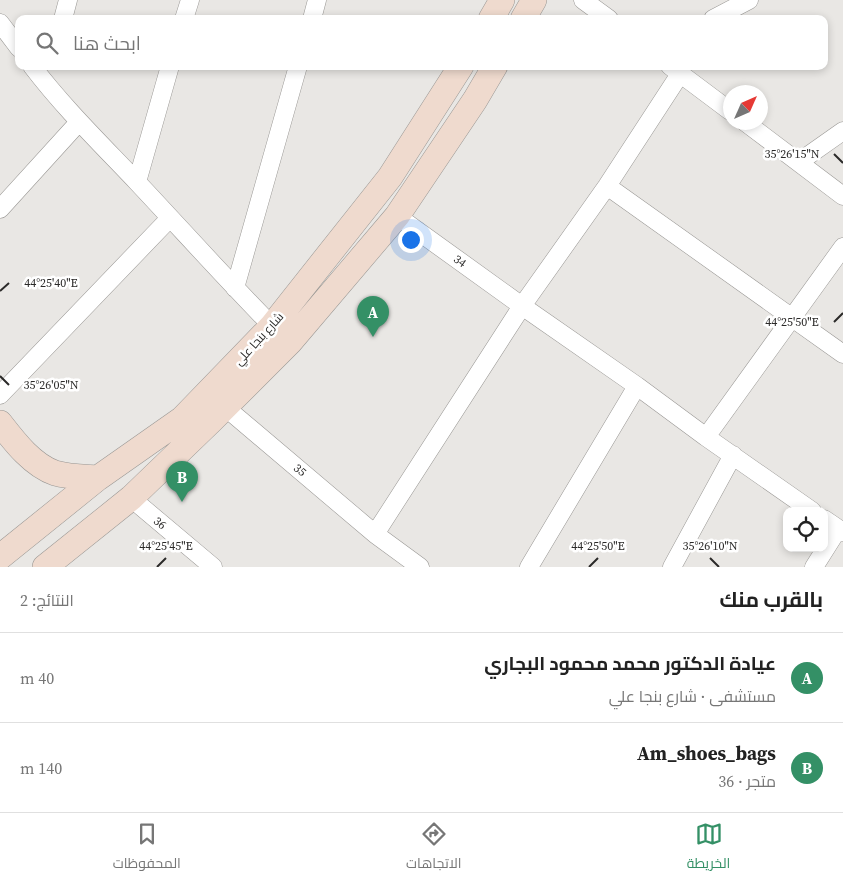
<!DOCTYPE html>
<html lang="ar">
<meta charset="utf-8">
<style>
body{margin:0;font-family:"Source Serif 4",Cairo,serif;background:#f2f2f2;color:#222;direction:rtl}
.controls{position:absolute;right:15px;bottom:15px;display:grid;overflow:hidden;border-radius:10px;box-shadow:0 2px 8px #0003}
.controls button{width:45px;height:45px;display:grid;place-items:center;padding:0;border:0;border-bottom:1px solid #e0e0e0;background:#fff;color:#222;font:25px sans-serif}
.compass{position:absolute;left:723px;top:85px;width:45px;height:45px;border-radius:50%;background:#fff;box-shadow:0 2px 8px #0003;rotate:45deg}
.you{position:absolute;left:410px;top:239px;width:18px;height:18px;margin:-12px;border:4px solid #fff;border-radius:50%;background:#1a73e8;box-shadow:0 0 0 8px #1a73e833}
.badge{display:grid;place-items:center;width:32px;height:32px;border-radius:50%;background:#349066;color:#fff;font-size:16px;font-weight:700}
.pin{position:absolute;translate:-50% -41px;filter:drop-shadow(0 1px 2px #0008)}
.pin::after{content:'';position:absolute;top:26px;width:18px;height:15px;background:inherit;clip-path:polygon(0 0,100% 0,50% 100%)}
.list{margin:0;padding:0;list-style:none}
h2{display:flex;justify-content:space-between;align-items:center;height:65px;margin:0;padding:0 20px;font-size:21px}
h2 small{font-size:16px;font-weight:400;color:#767676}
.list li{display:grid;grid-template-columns:32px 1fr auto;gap:15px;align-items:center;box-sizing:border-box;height:90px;padding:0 20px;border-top:1px solid #e0e0e0}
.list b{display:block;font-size:19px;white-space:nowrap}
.list p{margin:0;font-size:16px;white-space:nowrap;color:#767676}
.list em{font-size:16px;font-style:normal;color:#767676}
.icon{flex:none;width:28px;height:28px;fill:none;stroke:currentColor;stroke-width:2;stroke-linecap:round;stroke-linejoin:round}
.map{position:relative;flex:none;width:843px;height:567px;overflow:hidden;direction:ltr}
.search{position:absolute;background:#fff;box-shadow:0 2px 8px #0003;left:15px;right:15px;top:15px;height:55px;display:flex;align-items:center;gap:12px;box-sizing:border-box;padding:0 18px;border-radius:10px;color:#767676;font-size:19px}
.sheet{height:245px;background:#fff}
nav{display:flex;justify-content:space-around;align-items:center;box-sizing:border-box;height:70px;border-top:1px solid #e0e0e0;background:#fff;font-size:14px;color:#767676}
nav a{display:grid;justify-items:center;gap:2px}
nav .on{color:#349066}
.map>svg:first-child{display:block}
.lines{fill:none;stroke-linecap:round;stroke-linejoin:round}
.street-casing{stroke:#999794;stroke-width:19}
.secondary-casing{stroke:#999794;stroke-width:26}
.street{stroke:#fff;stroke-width:18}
.secondary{stroke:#efdace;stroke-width:25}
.ticks{fill:none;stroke:#2b2a29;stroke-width:2}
.labels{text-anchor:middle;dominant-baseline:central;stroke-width:5;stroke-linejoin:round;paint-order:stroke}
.street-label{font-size:12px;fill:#2b2a29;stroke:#fff}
.ticks-label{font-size:12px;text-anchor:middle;fill:#2b2a29;stroke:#fff;stroke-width:5;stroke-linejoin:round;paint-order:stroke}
</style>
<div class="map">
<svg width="843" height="567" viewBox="0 0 843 567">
<rect width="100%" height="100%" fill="#e9e7e4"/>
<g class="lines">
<g class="street-casing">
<path id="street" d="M583,0L609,19
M63,19L68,0
M184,19L190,0
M312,19L317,0
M713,19L749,0
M0,23L19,48
M32,66C64,108 101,144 137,182C182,230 226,279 272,326
M670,66L730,111
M745,122L843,196
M799,162L843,131
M137,182L170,66
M607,186L843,354
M0,209L79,122
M397,216L522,306L637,386L706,437L812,511
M235,288L298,66
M0,395L170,218
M225,407L375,534L420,567
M706,437L843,247
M131,498L213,567
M824,519L843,532
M375,534L522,306L607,186L680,74
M529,567L637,386
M672,567L733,455
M814,567L838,529"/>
</g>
<g class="secondary-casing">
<path id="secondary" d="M491,19L502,0
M523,19L534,0
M0,423C14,441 32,465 55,473C69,477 84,477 98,478
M0,557L98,478L182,419L272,326L390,177L461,66
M45,567L131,498L211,421L290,342L397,216L475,100L495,66"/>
</g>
<use href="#street" class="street"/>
<use href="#secondary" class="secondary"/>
</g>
<path class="ticks" d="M834,154L843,163M0,291L9,283M834,322L843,313M0,376L9,385M710,558L719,567M157,567L166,558M589,567L598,558"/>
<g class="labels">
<g class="street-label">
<text transform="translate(460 261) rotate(36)">34</text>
<text transform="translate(259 339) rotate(-48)">شارع بنجا علي</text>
<text transform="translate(300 470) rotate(40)">35</text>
<text transform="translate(160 523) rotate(40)">36</text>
</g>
</g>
<g class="ticks-label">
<text x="792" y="158">35°26'15"N</text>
<text x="51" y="287">44°25'40"E</text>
<text x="792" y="326">44°25'50"E</text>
<text x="51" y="389">35°26'05"N</text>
<text x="166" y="550">44°25'45"E</text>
<text x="598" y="550">44°25'50"E</text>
<text x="710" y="550">35°26'10"N</text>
</g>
</svg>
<div class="controls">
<button><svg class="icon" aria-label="locate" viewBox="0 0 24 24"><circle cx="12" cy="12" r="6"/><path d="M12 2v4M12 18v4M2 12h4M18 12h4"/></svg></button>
</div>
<svg class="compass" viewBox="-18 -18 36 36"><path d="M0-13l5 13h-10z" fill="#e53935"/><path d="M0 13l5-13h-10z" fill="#767676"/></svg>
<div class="you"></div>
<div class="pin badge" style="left:373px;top:337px">A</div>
<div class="pin badge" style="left:182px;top:502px">B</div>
<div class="search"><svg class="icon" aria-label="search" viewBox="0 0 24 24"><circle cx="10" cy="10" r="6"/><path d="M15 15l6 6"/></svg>ابحث هنا</div>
</div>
<section class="sheet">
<h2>بالقرب منك<small>النتائج: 2</small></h2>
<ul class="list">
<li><span class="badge">A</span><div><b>عيادة الدكتور محمد محمود البجاري</b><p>مستشفى · شارع بنجا علي</p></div><em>40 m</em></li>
<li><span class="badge">B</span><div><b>Am_shoes_bags</b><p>متجر · 36</p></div><em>140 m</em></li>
</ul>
</section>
<nav>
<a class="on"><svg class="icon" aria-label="map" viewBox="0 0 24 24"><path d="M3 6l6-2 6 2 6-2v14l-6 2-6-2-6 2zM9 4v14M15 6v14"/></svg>الخريطة</a>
<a><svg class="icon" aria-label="directions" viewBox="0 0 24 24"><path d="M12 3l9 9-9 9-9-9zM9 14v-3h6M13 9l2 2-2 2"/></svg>الاتجاهات</a>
<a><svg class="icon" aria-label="saved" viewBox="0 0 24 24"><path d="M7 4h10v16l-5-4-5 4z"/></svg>المحفوظات</a>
</nav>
